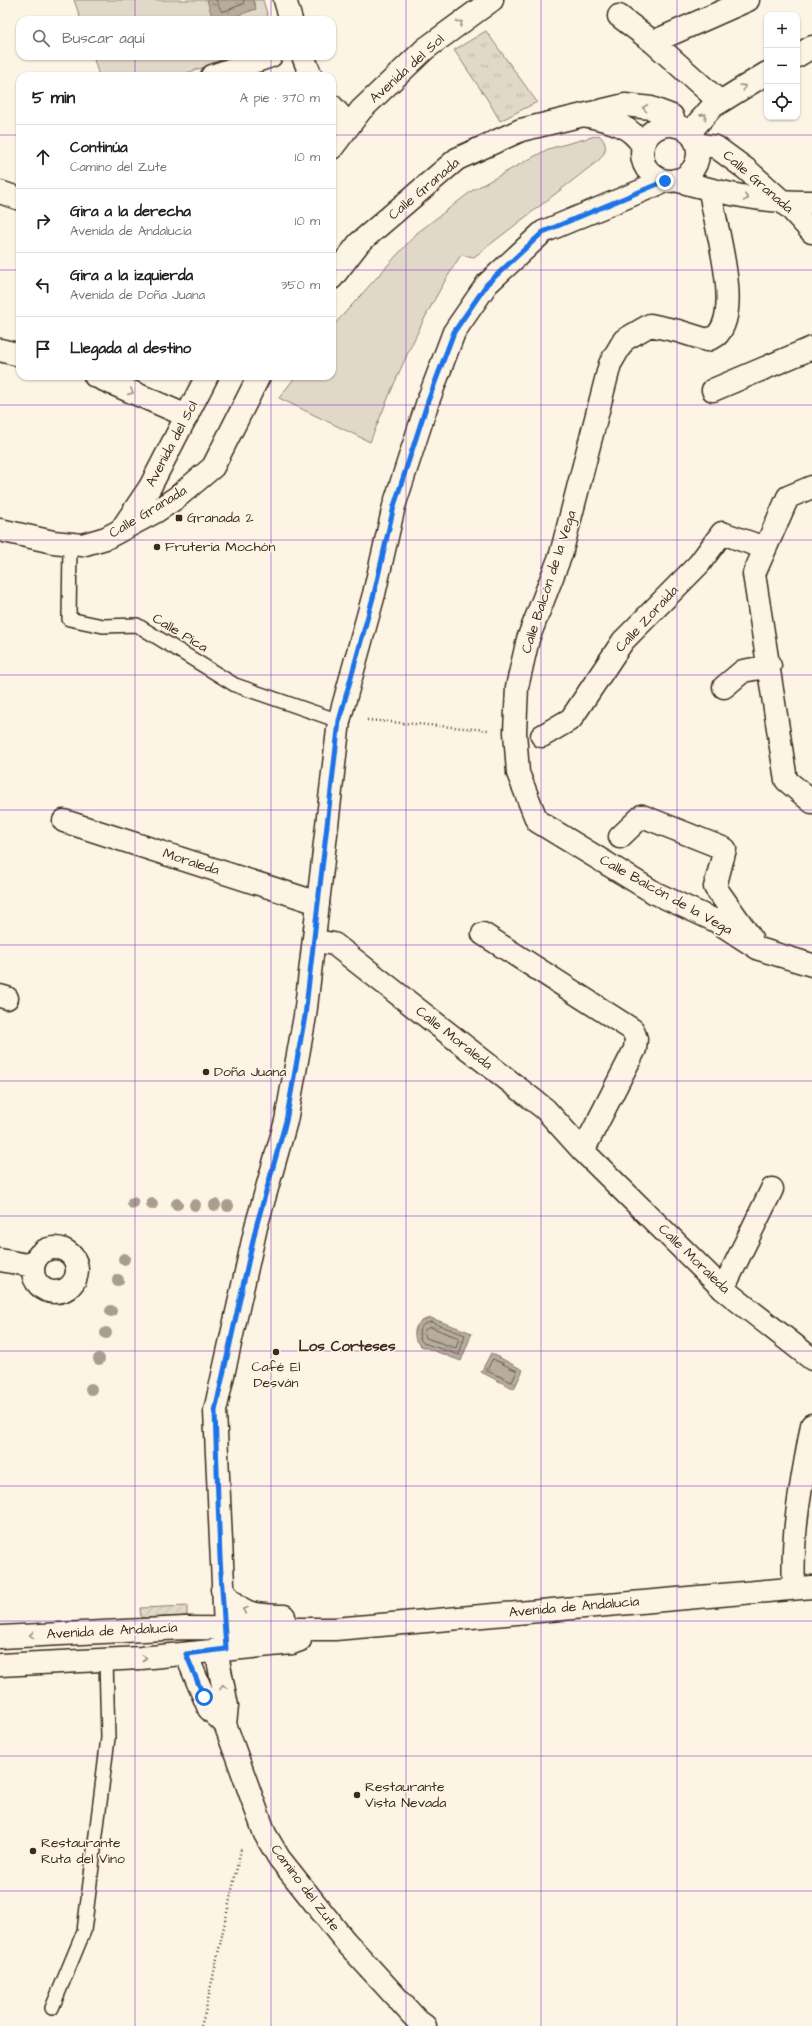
<!DOCTYPE html>
<html lang="es">
<meta charset="utf-8">
<style>
body{margin:0;font-family:"Architects Daughter",sans-serif;background:#f2f2f2;color:#202124}
.controls{position:absolute;right:12px;top:12px;display:grid;overflow:hidden;border-radius:8px;box-shadow:0 1px 3px #0004}
.controls button{width:36px;height:36px;display:grid;place-items:center;padding:0;border:0;border-bottom:1px solid #e0e0e0;background:#fff;color:#202124;font:20px sans-serif}
.stop{position:absolute;width:12px;height:12px;margin:-9px;border:3px solid #1a73e8;border-radius:50%;background:#fff}
.stop.end{background:#1a73e8;border-color:#fff;box-shadow:0 1px 4px #0008}
.list{margin:0;padding:0;list-style:none}
h2{display:flex;justify-content:space-between;align-items:center;height:52px;margin:0;padding:0 16px;font-size:17px}
h2 small{font-size:13px;font-weight:400;color:#757577}
.list li{display:grid;grid-template-columns:26px 1fr auto;gap:12px;align-items:center;box-sizing:border-box;height:64px;padding:0 16px;border-top:1px solid #e0e0e0}
.list b{display:block;font-size:15px;white-space:nowrap}
.list p{margin:0;font-size:13px;white-space:nowrap;color:#757577}
.list em{font-size:13px;font-style:normal;color:#757577}
.icon{flex:none;width:22px;height:22px;fill:none;stroke:currentColor;stroke-width:2;stroke-linecap:round;stroke-linejoin:round}
.map{position:relative;flex:none;width:812px;height:2026px;overflow:hidden}
.search{position:absolute;background:#fff;box-shadow:0 1px 3px #0004;left:16px;top:16px;width:320px;height:44px;display:flex;align-items:center;gap:10px;box-sizing:border-box;padding:0 14px;border-radius:12px;color:#757577;font-size:15px}
.panel{position:absolute;background:#fff;box-shadow:0 1px 3px #0004;left:16px;top:72px;width:320px;height:308px;border-radius:12px}
.map>svg:first-child{display:block}
.grass{fill:url(#grass-tufts);stroke:#8e8173}
.park{fill:#e0d8c8;stroke:#8e8173}
.garden{fill:url(#garden-furrows);stroke:#8e8173}
.water{fill:url(#water-ripples);stroke:#85796b}
.lines{fill:none;stroke-linecap:round;stroke-linejoin:round}
.shore{stroke:#6d5e51;stroke-width:1}
.lane-casing{stroke:#3b2a1e;stroke-width:16}
.street-casing{stroke:#3b2a1e;stroke-width:25}
.secondary-casing{stroke:#3b2a1e;stroke-width:25}
.path{stroke:#3b2a1e;stroke-width:2.5;stroke-dasharray:1 3;stroke-linecap:butt}
.lane{stroke:#fcf5e5;stroke-width:13}
.street{stroke:#fcf5e5;stroke-width:22}
.secondary{stroke:#fcf5e5;stroke-width:22}
.tree{fill:#a89e8f}
.oneway{stroke:#9c9082}
.route{stroke:#1a73e8;stroke-width:5}
.grid{fill:none;stroke:#7b2cbf;stroke-width:1;stroke-opacity:0.55}
.poi-dot{fill:#3b2a1e;stroke:#fcf5e5;stroke-width:1.5}
.labels{text-anchor:middle;dominant-baseline:central;stroke-width:3;stroke-linejoin:round;paint-order:stroke}
.street-label{font-size:14px;fill:#3b2a1e;stroke:#fcf5e5}
.poi-label{font-size:14px;fill:#3b2a1e;stroke:#fcf5e5;text-anchor:start}
.neighbourhood-label{font-size:15px;font-weight:bold;fill:#3b2a1e;stroke:#fcf5e5}
</style>
<div class="map">
<svg width="812" height="2026" viewBox="0 0 812 2026">
<defs>
<pattern id="grass-tufts" width="24" height="20" patternUnits="userSpaceOnUse"><rect width="24" height="20" fill="#e0d8c8"/><path d="M3 7l-1-3M5 7V3M7 7l1-3M15 17l-1-3M17 17v-4M19 17l1-3" fill="none" stroke="#c1baab"/></pattern>
<pattern id="garden-furrows" width="10" height="10" patternUnits="userSpaceOnUse"><rect width="10" height="10" fill="#e0d8c8"/><path d="M-1 1l2-2M0 10L10 0M9 11l2-2" fill="none" stroke="#c1baab"/></pattern>
<pattern id="water-ripples" width="26" height="14" patternUnits="userSpaceOnUse"><rect width="26" height="14" fill="#b7ad9e"/><path d="M2 4q2-2 4 0t4 0M15 11q2-2 4 0t4 0" fill="none" stroke="#968d80"/></pattern>
</defs>
<rect width="100%" height="100%" fill="#fcf5e5"/>
<filter id="ink" filterUnits="userSpaceOnUse"><feTurbulence type="fractalNoise" baseFrequency=".025" numOctaves="2"/><feDisplacementMap in="SourceGraphic" scale="8" xChannelSelector="R" yChannelSelector="G"/><feConvolveMatrix kernelMatrix="1 2 1 2 8 2 1 2 1" color-interpolation-filters="sRGB"/></filter>
<g filter="url(#ink)">
<path class="grass" d="M486,31L537,102L500,121L489,102L454,50Z"/>
<path class="park" d="M74,0H263L269,20H81Z
M93,56H239L177,76H99Z
M599,135C608,144 607,151 599,160L474,257L461,255C422,315 397,376 370,442L279,398L296,376H332V327L417,233L473,190L548,149Z"/>
<path class="garden" d="M187,1606V1616L141,1618L140,1608Z"/>
<path class="water" d="M207,0H253L256,9L224,20H213Z
M431,1318L472,1333L461,1361L421,1346L416,1341C412,1328 418,1320 431,1318Z
M491,1353L523,1370L514,1389L481,1372Z"/>
<g class="lines">
<path class="shore" d="M216,0L222,12L243,4L244,0
M431,1322L465,1335L459,1355L423,1343L420,1339C417,1329 421,1324 431,1322Z
M430,1327L459,1338L456,1348L426,1338L424,1331Z
M493,1359L517,1371L512,1382L487,1371Z"/>
<g class="lane-casing">
<path id="lane" d="M70,545L69,619L103,626L137,625L235,685L339,721
M52,2008L84,1931L108,1738L106,1660"/>
</g>
<g class="street-casing">
<path id="street" d="M285,0L291,20
M619,16L653,42L720,102
M653,42L748,0
M303,56L311,76
M797,56L812,47
M212,76L271,56
M332,106L349,125
M690,132L712,107L767,73
M710,190C714,224 742,307 718,334C716,337 711,338 707,340L678,331L650,325L624,340L610,364L561,554L528,639L517,687L515,732L518,773L537,821L655,893L716,921L759,949L812,965
M0,350L20,355
M95,376L187,416
M713,390L812,348
M812,487L788,497L754,574L786,780L812,802
M724,687L743,671L770,666
M542,736L571,719L623,641L699,564L722,533L765,548
M64,821L318,903
M620,837L642,816L725,849L715,887L751,938
M483,934L633,1030L636,1039L635,1049L583,1151
M315,941L334,944L545,1109L583,1151L723,1289L812,1359
M0,996L7,998
M33 1270a22 22 0 1 1 44 0a22 22 0 1 1-44 0Z
M0,1260L33,1266
M723,1289L772,1189
M794,1588C791,1531 802,1481 812,1425
M216,1650L227,1706L225,1724
M186,1654L209,1709L225,1724L265,1834L279,1858L345,1941L417,2020L425,2026"/>
</g>
<g class="secondary-casing">
<path id="secondary" d="M588,116C611,121 630,125 643,146
M642 153a28 28 0 1 1 56 0a28 28 0 1 1-56 0Z
M697,144L716,147L746,169L793,211L812,232
M332,148L361,110L425,49L492,0
M675,180C721,193 765,203 812,202
M0,192L20,199
M332,278L359,243L457,159L521,130L625,105L651,108L672,116L676,126
M123,527L150,487L207,376
M0,530L53,542L82,545L106,538L155,512L176,498L213,467L259,376
M222,1590C244,1616 252,1615 284,1616
M0,1637L185,1628L335,1629L812,1587
M226,1649L215,1411L256,1227L286,1121L305,1016L339,721L374,594L394,506L428,401L454,332L487,284L543,232L665,181
M0,1665L141,1658L292,1643L300,1640"/>
</g>
<path class="path" d="M367,720L488,730
M201,2026L205,2013L241,1849"/>
<use href="#lane" class="lane"/>
<use href="#street" class="street"/>
<use href="#secondary" class="secondary"/>
</g>
<g class="tree">
<circle cx="133" cy="1203" r="6"/>
<circle cx="152" cy="1204" r="6"/>
<circle cx="177" cy="1204" r="6"/>
<circle cx="195" cy="1205" r="6"/>
<circle cx="215" cy="1205" r="6"/>
<circle cx="228" cy="1206" r="6"/>
<circle cx="124" cy="1259" r="6"/>
<circle cx="118" cy="1280" r="6"/>
<circle cx="111" cy="1311" r="6"/>
<circle cx="106" cy="1333" r="6"/>
<circle cx="99" cy="1359" r="6"/>
<circle cx="91" cy="1389" r="6"/>
</g>
<defs><path id="oneway-chevron" d="M-2-3.5L2.5 0L-2 3.5" fill="none" stroke-width="1.6" stroke-linecap="round" stroke-linejoin="round"/></defs>
<g class="oneway">
<use href="#oneway-chevron" transform="translate(460 23) rotate(-36)"/>
<use href="#oneway-chevron" transform="translate(743 87) rotate(-33)"/>
<use href="#oneway-chevron" transform="translate(645 108) rotate(-173)"/>
<use href="#oneway-chevron" transform="translate(704 116) rotate(-48)"/>
<use href="#oneway-chevron" transform="translate(746 198) rotate(12)"/>
<use href="#oneway-chevron" transform="translate(131 392) rotate(24)"/>
<use href="#oneway-chevron" transform="translate(245 1610) rotate(-158)"/>
<use href="#oneway-chevron" transform="translate(32 1635) rotate(176)"/>
<use href="#oneway-chevron" transform="translate(144 1658) rotate(-5)"/>
<use href="#oneway-chevron" transform="translate(223 1687) rotate(-101)"/>
</g>
</g>
<g class="lines" filter="url(#ink)">
<path class="route" d="M204,1697L186,1654L226,1649L220,1558L215,1411L256,1227L286,1121L305,1016L339,721L374,594L394,506L428,401L454,332L487,284L543,232L665,181"/>
</g>
<path class="grid" d="M135,0V20M271,0V20M406,0V2026M541,0V2026M677,0V2026M135,56V76M271,56V76M0,135H20M332,135H812M0,270H20M332,270H812M135,376V2026M271,376V2026M0,405H812M0,540H812M0,675H812M0,810H812M0,945H812M0,1081H812M0,1216H812M0,1351H812M0,1486H812M0,1621H812M0,1756H812M0,1891H812"/>
<g class="poi-dot">
<rect x="175" y="514" width="8" height="8" rx="2"/>
<circle cx="157" cy="547" r="4"/>
<circle cx="206" cy="1072" r="4"/>
<circle cx="276" cy="1352" r="4"/>
<circle cx="357" cy="1795" r="4"/>
<circle cx="33" cy="1851" r="4"/>
</g>
<g class="labels">
<g class="street-label">
<text transform="translate(407 69) rotate(-42)">Avenida del Sol</text>
<text transform="translate(758 182) rotate(41)">Calle Granada</text>
<text transform="translate(424 189) rotate(-40)">Calle Granada</text>
<text transform="translate(172 444) rotate(-62)">Avenida del Sol</text>
<text transform="translate(148 512) rotate(-31)">Calle Granada</text>
<text transform="translate(549 582) rotate(-72)">Calle Balcón de la Vega</text>
<text transform="translate(647 619) rotate(-47)">Calle Zoraida</text>
<text transform="translate(180 633) rotate(31)">Calle Pica</text>
<text transform="translate(191 862) rotate(18)">Moraleda</text>
<text transform="translate(666 895) rotate(29)">Calle Balcón de la Vega</text>
<text transform="translate(454 1038) rotate(38)">Calle Moraleda</text>
<text transform="translate(694 1259) rotate(44)">Calle Moraleda</text>
<text transform="translate(574 1607) rotate(-5)">Avenida de Andalucía</text>
<text transform="translate(112 1631) rotate(-3)">Avenida de Andalucía</text>
<text transform="translate(305 1888) rotate(53)">Camino del Zute</text>
</g>
<g class="poi-label">
<text x="187" y="518">Granada 2</text>
<text x="165" y="547">Frutería Mochón</text>
<text x="214" y="1072">Doña Juana</text>
<text x="276" y="1367" text-anchor="middle">Café El<tspan x="276" dy="16">Desván</tspan></text>
<text x="365" y="1787">Restaurante<tspan x="365" dy="16">Vista Nevada</tspan></text>
<text x="41" y="1843">Restaurante<tspan x="41" dy="16">Ruta del Vino</tspan></text>
</g>
<g class="neighbourhood-label">
<text x="347" y="1346">Los Corteses</text>
</g>
</g>
</svg>
<div class="controls">
<button>+</button>
<button>−</button>
<button><svg class="icon" aria-label="locate" viewBox="0 0 24 24"><circle cx="12" cy="12" r="6"/><path d="M12 2v4M12 18v4M2 12h4M18 12h4"/></svg></button>
</div>
<div class="stop" style="left:204px;top:1697px"></div>
<div class="stop end" style="left:665px;top:181px"></div>
<div class="search"><svg class="icon" aria-label="search" viewBox="0 0 24 24"><circle cx="10" cy="10" r="6"/><path d="M15 15l6 6"/></svg>Buscar aquí</div>
<section class="panel">
<h2>5 min<small>A pie · 370 m</small></h2>
<ul class="list">
<li><svg class="icon" aria-label="ahead" viewBox="0 0 24 24"><path d="M12 20V5M6 11l6-6 6 6"/></svg><div><b>Continúa</b><p>Camino del Zute</p></div><em>10 m</em></li>
<li><svg class="icon" aria-label="right" viewBox="0 0 24 24"><path d="M7 20v-9h11M14 6l5 5-5 5"/></svg><div><b>Gira a la derecha</b><p>Avenida de Andalucía</p></div><em>10 m</em></li>
<li><svg class="icon" aria-label="left" viewBox="0 0 24 24"><path d="M17 20v-9H6M10 6l-5 5 5 5"/></svg><div><b>Gira a la izquierda</b><p>Avenida de Doña Juana</p></div><em>350 m</em></li>
<li><svg class="icon" aria-label="arrive" viewBox="0 0 24 24"><path d="M6 21V4h12l-3 4 3 4H6"/></svg><div><b>Llegada al destino</b></div></li>
</ul>
</section>
</div>
